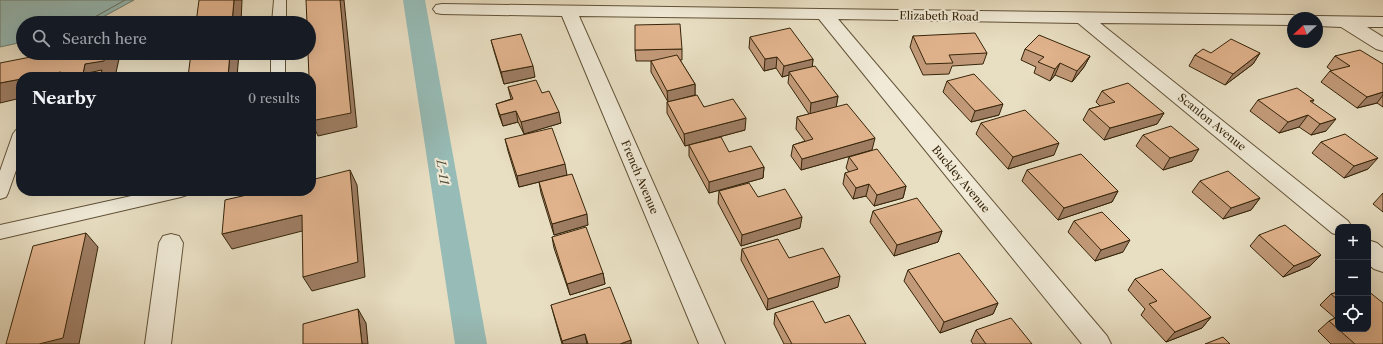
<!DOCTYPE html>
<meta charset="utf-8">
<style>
body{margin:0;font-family:"Libre Caslon Text",serif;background:#242831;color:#f1f3f6}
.controls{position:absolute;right:12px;bottom:12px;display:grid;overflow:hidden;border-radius:8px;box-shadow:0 4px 16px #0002}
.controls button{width:36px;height:36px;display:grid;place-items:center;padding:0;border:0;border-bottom:1px solid #363941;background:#171b24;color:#f1f3f6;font:20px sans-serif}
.compass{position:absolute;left:1287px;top:12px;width:36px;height:36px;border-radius:50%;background:#171b24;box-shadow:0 4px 16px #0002;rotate:248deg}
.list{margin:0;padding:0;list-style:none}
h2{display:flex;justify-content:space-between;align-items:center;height:52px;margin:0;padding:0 16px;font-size:17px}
h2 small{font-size:13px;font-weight:400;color:#9ea1a6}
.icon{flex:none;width:22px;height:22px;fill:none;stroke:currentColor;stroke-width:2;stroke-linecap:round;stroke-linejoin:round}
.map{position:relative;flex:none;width:1383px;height:344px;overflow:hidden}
.search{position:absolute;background:#171b24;box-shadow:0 4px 16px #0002;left:16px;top:16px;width:300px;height:44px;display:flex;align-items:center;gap:10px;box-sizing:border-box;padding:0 14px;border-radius:22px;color:#9ea1a6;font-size:15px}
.panel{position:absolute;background:#171b24;box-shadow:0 4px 16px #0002;left:16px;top:72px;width:300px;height:124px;border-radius:16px}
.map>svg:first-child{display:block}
.water{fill:#97bcb7;stroke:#708072}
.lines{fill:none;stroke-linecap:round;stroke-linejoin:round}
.shore{stroke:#667060;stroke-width:1}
.canal{fill:#97bcb7;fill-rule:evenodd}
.service-casing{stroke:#625338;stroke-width:2}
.minor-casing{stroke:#625338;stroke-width:2}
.service{fill:#f0ead7;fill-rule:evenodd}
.minor{fill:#f0ead7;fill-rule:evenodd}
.wall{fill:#c29a79;stroke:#36250a}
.shaded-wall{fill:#9e7d63;stroke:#36250a}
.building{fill:#e1b38d;stroke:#36250a}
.labels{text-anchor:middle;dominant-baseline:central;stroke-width:4;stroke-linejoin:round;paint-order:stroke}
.street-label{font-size:11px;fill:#36250a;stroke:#f0ead7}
.water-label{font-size:12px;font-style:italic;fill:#53523e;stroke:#f0ead7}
</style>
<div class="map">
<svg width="1383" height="344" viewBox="0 0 1383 344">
<rect width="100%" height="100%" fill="#e8dec2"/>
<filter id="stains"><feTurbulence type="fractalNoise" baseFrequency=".005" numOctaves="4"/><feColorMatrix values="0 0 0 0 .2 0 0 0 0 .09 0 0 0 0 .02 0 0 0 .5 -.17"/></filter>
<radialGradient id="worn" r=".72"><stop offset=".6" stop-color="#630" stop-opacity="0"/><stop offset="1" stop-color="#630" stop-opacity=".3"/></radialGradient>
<path class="water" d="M0,0H134L92,23H23V42L0,47Z"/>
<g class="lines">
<path class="shore" d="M91,23L93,18L125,0"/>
<path class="canal" d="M403,0H425L487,344H455Z"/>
<g class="service-casing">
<path id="service" d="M274,0H286V23H272Z
M271,53H285V77H271Z
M21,129V156L8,193L6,197L0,199V171L13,134L16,130Z
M154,191H189L187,195L181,197L0,239V225Z"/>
</g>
<g class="minor-casing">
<path id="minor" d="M442,4L1293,15L1301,18H1293V25L1100,23L1348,221L1352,227H1338V235L1332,233L1078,23L838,19L1107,336L1111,344H1082L819,19L579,16L725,344H699L562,16L442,14L436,13L433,9L436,5Z
M1317,16L1383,17V27H1367L1383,37V51L1376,49L1341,27L1317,26V18H1310Z
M171,234L179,236L183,243L171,344H145L159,243L163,236Z
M1368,240L1377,243L1383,248V272L1374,269L1368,264Z"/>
</g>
<use href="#service" class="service"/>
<use href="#minor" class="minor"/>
</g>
<path class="wall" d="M913,36L987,53L983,64L952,66L949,74L923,75L910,47Z
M750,37L813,59L812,67L838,96L836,107L872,150L801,170L791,156L793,145L805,141L796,129L797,117L809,114L788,83L789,75L782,77L776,68L764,71L749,48Z
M491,40L535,77L504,84L494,51Z
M682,49V60H680L695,84V95L704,107L745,130L685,146L667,113V102H668L651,72V61H653H636L635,50Z
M1025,49L1090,56L1084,67L1072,82L1055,75L1050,81L1034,73L1036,67L1021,60Z
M1260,53L1253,64L1225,85L1189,66L1195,55Z
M1335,56L1383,64V107L1377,103L1357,108L1321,82L1330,71H1332L1327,67Z
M947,81L999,115L971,122L943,92Z
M508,87L542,93L561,123L524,134L518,122L503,126L499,115L496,104L511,99Z
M1102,91L1164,113L1157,124L1104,140L1083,120L1089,109L1100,106L1096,102Z
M1258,100H1314L1312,103L1326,131L1311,135L1299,127L1279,133L1250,111Z
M981,123L1054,155L1008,169L976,134Z
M1143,135L1192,161L1163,170L1136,146Z
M505,139L567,175L588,225L554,235L541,193L539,182L519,187L508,151Z
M1321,142L1368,169L1344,178L1312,153Z
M689,145L729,152L764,167L763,178L709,193L689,156Z
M849,157L906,186L903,198L874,206L866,196L853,199L843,184L845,173L849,172L846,168Z
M1027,170L1118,191L1112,202L1058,220L1022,181Z
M1200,181L1260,198L1251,210L1223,219L1192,192Z
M719,191L758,197L800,228L741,246L718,203Z
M1383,193V212L1373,204Z
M873,211L942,231L938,242L894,256L870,222Z
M1074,221L1123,252L1095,261L1068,232Z
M1259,235L1321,255L1310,266L1283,277L1250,246Z
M552,237L603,273L605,284L570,295L554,248Z
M742,249L789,258L838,287L767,310L741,260Z
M908,270L998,303L993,314L940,333L904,281Z
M1135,279L1211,317L1202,328L1166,342L1141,315L1145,309L1128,290Z
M1338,292V329H1368L1383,344H1331L1318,331L1329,321L1335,318L1320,305L1331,294Z
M551,305L631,340V344H562L554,316Z
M775,313L825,323L866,344H784L774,324Z
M976,330L1032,344H973L971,341Z"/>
<path class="shaded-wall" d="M234,0H242L241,23H232Z
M340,0H344L357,127L318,136L311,121Z
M106,53H115L119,59L115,77H85L83,74L85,64Z
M230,53H239L237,77H228Z
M1260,53L1253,64L1225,85L1233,74Z
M1090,56L1084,67L1072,82L1077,71Z
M777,57L776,68L764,71L765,59Z
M813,59L812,70L789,72V75L782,77L784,66Z
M1060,63L1055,75L1050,81L1055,69Z
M533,66L535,77L504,84L501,72Z
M61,72L65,77H33Z
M21,79V98L0,103V83Z
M695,84V95L668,102L667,91Z
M1383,92V95L1377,103L1357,108L1367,97Z
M838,96L836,108L810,114L811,103Z
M1003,104L999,115L971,122L975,111Z
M516,111L518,122L503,126L500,115Z
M559,112L561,123L524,134L521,122Z
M1164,113L1157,124L1104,140L1110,128Z
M1308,115L1299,127L1279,133L1288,122Z
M746,118L745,130L685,146L684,134Z
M1336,119L1326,131L1311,135L1320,124Z
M875,138L872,150L801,170L802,159Z
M1059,143L1054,155L1008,169L1013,157Z
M1199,149L1192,161L1163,170L1170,158Z
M1378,158L1368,169L1344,178L1354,166Z
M565,164L567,175L519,187L517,176Z
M764,167L763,178L709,193V182Z
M350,170L357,185L365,277L312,291L303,277Z
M869,184L866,196L853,199L856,188Z
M906,186L903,198L874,206L877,195Z
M40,191H59L43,195Z
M1118,191L1112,202L1058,220L1064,208Z
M1260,198L1251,210L1223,219L1231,208Z
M587,214L588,225L554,235L552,224Z
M302,215L310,229L232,249L222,234Z
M802,217L800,228L741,246L742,235Z
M942,231L938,242L894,256L897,245Z
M86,233L98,247L79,344H39Z
M1130,240L1123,252L1095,261L1101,250Z
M1321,255L1310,266L1283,277L1294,266Z
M603,273L605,284L570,295L567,284Z
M840,276L838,287L767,310L768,299Z
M998,303L993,314L940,333L944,322Z
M358,309L366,323L368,344H362Z
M1211,317L1202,328L1166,342L1175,332Z
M585,334L587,344H563L562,341Z
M631,340V344H620Z"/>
<path class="building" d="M199,0H234L232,23H196Z
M306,0H340L351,113L311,121V77H309L308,53H309V23H307Z
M680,24L682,49L635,50V25Z
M790,28L813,59L784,66L777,57L765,59L750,37Z
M975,33L987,53L949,55L953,63L926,64L913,36Z
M521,34L533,66L501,72L491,40Z
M1039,35L1090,56L1077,71L1060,63L1055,69L1038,62L1044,57L1025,49Z
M1231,39L1260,53L1233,74L1195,55L1203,49L1211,53Z
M1360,50L1383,64V92L1367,97L1330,71L1350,66L1335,56Z
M51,53H106L104,61L85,64L83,74L102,70L100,77H60L61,72L33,77H21V79L0,83V63Z
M191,53H230L228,77H188Z
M677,55L695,84L667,91L651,61Z
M815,66L838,96L811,103L789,72Z
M974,74L1003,104L975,111L947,81Z
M536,80L542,93L549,91L559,112L521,122L516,111L500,115L496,104L513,99L508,87Z
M1128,83L1164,113L1110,128L1089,109L1115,102L1102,91Z
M1297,88L1314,100L1310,101L1336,119L1320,124L1308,115L1288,122L1258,100Z
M697,95L704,107L733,99L746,118L684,134L667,102Z
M847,104L875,138L802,159L793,145L813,139L797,117Z
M1025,110L1059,143L1013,157L981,123Z
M1171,126L1199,149L1170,158L1143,135Z
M552,128L565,164L517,176L505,139Z
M1345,134L1378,158L1354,166L1321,142Z
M721,137L729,152L751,146L764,167L709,182L689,145Z
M877,149L906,186L877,195L869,184L856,188L845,173L858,169L849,157Z
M1081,154L1118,191L1064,208L1027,170Z
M350,170L358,262L303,277L302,215L222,234L225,200L264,191H311V180Z
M1228,171L1260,198L1231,208L1200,181Z
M572,174L587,214L552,224L539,182Z
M749,183L758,197L785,189L802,217L742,235L719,191Z
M917,198L942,231L897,245L873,211Z
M1102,212L1130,240L1101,250L1074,221Z
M1285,225L1321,255L1294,266L1259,235Z
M586,227L603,273L567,284L552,237Z
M86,233L63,338L39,344H6L33,246Z
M778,239L789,258L823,248L840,276L768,299L742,249Z
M959,253L998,303L944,322L908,270Z
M1162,269L1211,317L1175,332L1149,304L1157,301L1135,279Z
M610,287L631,340L620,344H588L585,334L562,341L551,305Z
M1368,291L1383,303V344H1355L1338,329H1368Z
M1338,292V300L1331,294Z
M813,301L825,323L849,315L866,344H792L775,313Z
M358,309L362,344H303V324Z
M1338,317V329L1329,321Z
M1011,318L1032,344H986L976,330Z
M1223,337L1230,344H1205Z"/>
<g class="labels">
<g class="street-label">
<text transform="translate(939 16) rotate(1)">Elizabeth Road</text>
<text transform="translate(1212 122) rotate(39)">Scanlon Avenue</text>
<text transform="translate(640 177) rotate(67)">French Avenue</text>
<text transform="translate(961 179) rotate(50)">Buckley Avenue</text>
</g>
<g class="water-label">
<text transform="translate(443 172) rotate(81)">L-11</text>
</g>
</g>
<rect width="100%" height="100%" filter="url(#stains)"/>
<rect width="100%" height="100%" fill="url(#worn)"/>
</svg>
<div class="controls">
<button>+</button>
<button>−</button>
<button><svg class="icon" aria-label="locate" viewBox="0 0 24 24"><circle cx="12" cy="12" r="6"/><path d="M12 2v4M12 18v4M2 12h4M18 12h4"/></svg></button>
</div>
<svg class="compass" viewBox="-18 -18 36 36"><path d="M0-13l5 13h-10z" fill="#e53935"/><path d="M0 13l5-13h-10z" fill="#9ea1a6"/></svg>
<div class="search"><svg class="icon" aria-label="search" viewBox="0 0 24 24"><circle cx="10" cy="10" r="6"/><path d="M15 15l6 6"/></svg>Search here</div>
<section class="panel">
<h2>Nearby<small>0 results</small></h2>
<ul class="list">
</ul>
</section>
</div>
